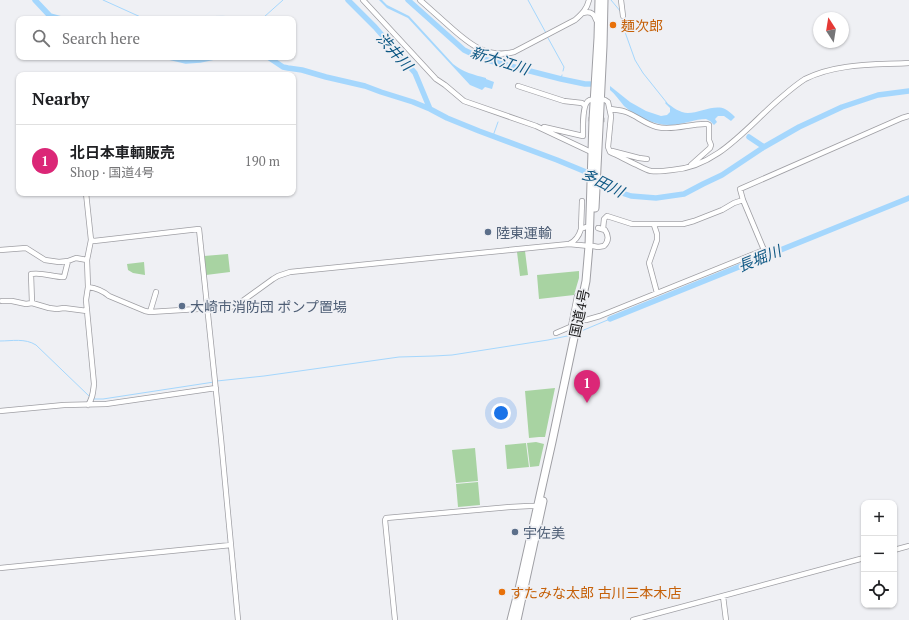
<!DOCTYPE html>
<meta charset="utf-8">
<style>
body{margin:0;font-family:"PT Serif","Noto Sans JP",serif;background:#f2f2f2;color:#202124}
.controls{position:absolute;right:12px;bottom:12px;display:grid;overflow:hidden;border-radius:8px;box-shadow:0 1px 3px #0004}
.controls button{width:36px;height:36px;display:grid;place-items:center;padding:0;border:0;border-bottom:1px solid #e0e0e0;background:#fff;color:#202124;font:20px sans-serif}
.compass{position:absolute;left:813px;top:12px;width:36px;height:36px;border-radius:50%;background:#fff;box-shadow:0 1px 3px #0004;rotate:348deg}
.you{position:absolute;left:501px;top:413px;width:14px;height:14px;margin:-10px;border:3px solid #fff;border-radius:50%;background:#1a73e8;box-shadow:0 0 0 6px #1a73e833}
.badge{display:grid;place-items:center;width:26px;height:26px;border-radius:50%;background:#db2777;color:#fff;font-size:13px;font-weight:700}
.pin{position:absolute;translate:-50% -33px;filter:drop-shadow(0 1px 2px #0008)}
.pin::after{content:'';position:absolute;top:21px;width:14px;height:12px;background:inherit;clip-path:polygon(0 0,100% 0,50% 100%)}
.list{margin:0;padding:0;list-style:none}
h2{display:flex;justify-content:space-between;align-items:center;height:52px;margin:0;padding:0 16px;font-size:17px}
h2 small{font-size:13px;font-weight:400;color:#757577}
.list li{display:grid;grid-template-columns:26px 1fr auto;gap:12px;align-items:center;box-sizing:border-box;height:72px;padding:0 16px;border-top:1px solid #e0e0e0}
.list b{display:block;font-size:15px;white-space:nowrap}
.list p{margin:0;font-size:13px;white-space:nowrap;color:#757577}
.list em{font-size:13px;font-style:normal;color:#757577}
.icon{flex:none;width:22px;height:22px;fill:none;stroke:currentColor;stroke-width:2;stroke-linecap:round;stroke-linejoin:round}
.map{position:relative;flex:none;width:909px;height:620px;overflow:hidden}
.search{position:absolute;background:#fff;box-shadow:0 1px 3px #0004;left:16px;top:16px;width:280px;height:44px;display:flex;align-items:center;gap:10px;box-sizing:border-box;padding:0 14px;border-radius:8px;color:#757577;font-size:15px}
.panel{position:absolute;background:#fff;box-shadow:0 1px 3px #0004;left:16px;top:72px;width:280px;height:124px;border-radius:8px}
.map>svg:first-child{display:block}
.green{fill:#a8d3a2}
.water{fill:#a5d7fd}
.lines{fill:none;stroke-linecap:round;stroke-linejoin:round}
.stream{stroke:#a5d7fd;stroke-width:1}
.river{stroke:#a5d7fd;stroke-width:5.5}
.minor-tunnel{stroke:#cfd0d3;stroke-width:4.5;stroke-dasharray:4.5 2;stroke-linecap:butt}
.minor-casing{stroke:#9f9fa4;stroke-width:6}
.highway-casing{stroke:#9f9fa4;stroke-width:9}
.minor{stroke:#fff;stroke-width:4.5}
.highway{stroke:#fff;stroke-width:7}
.food-dot{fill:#e8710a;stroke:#eff0f4;stroke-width:1.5}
.service-dot{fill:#5c6f8a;stroke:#eff0f4;stroke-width:1.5}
.labels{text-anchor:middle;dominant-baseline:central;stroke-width:3.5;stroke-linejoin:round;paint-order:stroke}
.food-label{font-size:14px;fill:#c56008;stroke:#eff0f4;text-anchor:start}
.service-label{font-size:14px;fill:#4e5e75;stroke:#eff0f4;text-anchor:start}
.street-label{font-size:14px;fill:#181819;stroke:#eff0f4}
.water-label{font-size:15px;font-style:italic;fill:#0d5783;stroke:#eff0f4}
</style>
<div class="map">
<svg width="909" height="620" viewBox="0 0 909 620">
<rect width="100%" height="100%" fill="#eff0f4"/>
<path class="green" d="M525,251L528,275L520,276L517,252Z
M228,254L230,272L206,275L204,256Z
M144,262L145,275L133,273L128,270L127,264Z
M579,271V278L574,295L539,299L537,275Z
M555,388L545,437H539L529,438L525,391Z
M536,442L544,444L539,466L530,467L527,443Z
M526,443L529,467L507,469L505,445Z
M475,448L478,481L456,483L452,450Z
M478,482L480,505L458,507L456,484Z"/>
<path class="water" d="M379,0H382L387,5L409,16L453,64C463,72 474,75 486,78V79L494,82L492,89L485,87L482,90L470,85L408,18L387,8Z
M610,86L630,102L646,111L661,116L667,115L670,112V108L665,103L666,102C672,107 680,113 688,113C699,113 715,104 725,109C729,111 732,114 735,117L731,121L724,116H718L715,119L717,122L714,125L710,121L706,119C695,119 684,124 672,125C656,126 636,117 624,106C619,100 615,94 610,90Z"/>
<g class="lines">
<path class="stream" d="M103,0L145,19
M528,0L546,33
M611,0L621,12
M622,17L625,32L635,60L643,73L667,103
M197,19C214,15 231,16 249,19
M260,19L264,17L283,0
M548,38L564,67L563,71
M561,79L562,75
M493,136L498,122
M579,332L610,319
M0,341C12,341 25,338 36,345L89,396
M217,381L264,376L399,357L434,356L452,355L548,340L572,335
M94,399H103L214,382"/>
<path class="river" d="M35,0L50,16L61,19
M348,0L375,27L415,73L430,109
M408,0L464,50L483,59L561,79L585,84H590
M169,57L186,61L200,60L214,57
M268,57L283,67L288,68L302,70L326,77L365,86L381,92L413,102L430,109L447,118L479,131L557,160L603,179L619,192L631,196L656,198L684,194L703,184L722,175L764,147L799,127L842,107L878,95L909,91
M749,137L764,147
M610,319L909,198"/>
<path class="minor-tunnel" d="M588,119L605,120"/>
<g class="minor-casing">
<path id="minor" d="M363,0L436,79L445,85L464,101L536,126L589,151
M420,0C429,8 439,17 448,25C468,43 486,59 514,52L575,20C582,14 587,9 589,0
M621,0L623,16
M583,13C590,11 594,13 596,20
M518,86L564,101L582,103L585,106
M600,99L605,100L608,102L611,116L608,147L610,152C619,156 628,161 637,165C641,167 646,170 651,171C658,172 665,171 672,170C719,167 749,124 783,96C790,90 797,84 805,79C837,63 874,65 909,63
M610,109C615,110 621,110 626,112C637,116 645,124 657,127C674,131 691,123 707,124L709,125V140L711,145L710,148L691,165
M544,127L583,136C583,128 582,106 588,101C590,99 593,100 594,100
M612,151L639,158L647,159
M86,193L91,240L87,260L88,287L86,300L94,384C93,392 93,398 88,405
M654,225L657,234V240L649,263L657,293
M581,229L582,201
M603,229L604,219L607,216L632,224H683L694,221L722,210L734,203L743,200
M91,240L94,241L199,229L221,439L238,620
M569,244C576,241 579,236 581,229L586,227
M593,246L598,247L604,246C609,241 609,236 605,230L598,228
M0,250L26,248L45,260L59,262L68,261L76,258L87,260
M88,287C96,288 102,290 109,296L145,311L150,312L230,307L237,305L273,279L278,276L290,272L569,244L589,246
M2,301H12L26,304L32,303L49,308L57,309L64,308L87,311
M32,303L31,274C43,272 52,277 64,277L68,261
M150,312L156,292
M582,320H586L600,316L764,250L743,200L740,189L902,118L909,116
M556,333L570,327L571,326L577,296
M0,411L64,405L106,404L216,388
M894,550L909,546
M0,568L231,545
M723,596L726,620
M395,620L385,520L386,518L510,507L529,506H539
M633,620L864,558"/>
</g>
<g class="highway-casing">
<path id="highway" d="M595,208L603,46L604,0
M511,620L519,589L552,442L586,281L589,246L593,120L598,38L599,0
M517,620L543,501"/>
</g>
<use href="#minor" class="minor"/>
<use href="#highway" class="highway"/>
</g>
<g class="food-dot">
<circle cx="613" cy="25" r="4"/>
<circle cx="502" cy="592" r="4"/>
</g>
<g class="service-dot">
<circle cx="488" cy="232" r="4"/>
<circle cx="182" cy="306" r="4"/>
<circle cx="515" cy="532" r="4"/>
</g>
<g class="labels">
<g class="food-label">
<text x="621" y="25">麺次郎</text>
<text x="510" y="592">すたみな太郎 古川三本木店</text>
</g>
<g class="service-label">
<text x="496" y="232">陸東運輸</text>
<text x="190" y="306">大崎市消防団 ポンプ置場</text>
<text x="523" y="532">宇佐美</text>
</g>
<g class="street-label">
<text transform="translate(579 313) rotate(-78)">国道4号</text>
</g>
<g class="water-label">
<text transform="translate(395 51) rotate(48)">渋井川</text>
<text transform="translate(500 60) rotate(18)">新大江川</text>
<text transform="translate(603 182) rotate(27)">多田川</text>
<text transform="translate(759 258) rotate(-22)">長堀川</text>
</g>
</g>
</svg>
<div class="controls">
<button>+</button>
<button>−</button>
<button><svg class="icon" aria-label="locate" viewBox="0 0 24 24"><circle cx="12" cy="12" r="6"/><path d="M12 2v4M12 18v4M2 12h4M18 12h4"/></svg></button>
</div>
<svg class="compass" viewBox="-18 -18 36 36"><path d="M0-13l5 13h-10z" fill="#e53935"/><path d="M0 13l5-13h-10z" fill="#757577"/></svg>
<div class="you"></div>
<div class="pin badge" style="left:587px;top:403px">1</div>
<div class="search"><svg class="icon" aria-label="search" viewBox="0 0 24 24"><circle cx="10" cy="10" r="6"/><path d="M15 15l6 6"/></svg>Search here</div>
<section class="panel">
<h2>Nearby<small></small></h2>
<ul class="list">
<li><span class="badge">1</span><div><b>北日本車輌販売</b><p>Shop · 国道4号</p></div><em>190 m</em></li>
</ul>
</section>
</div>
